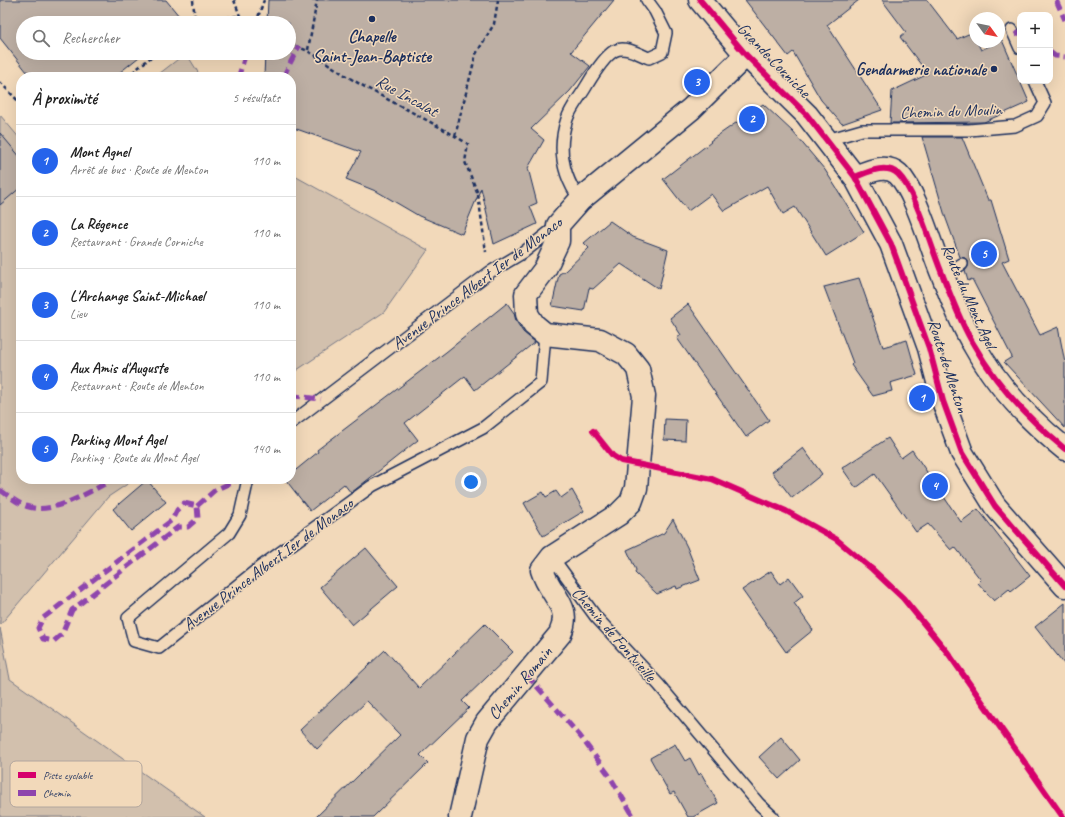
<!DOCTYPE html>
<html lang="fr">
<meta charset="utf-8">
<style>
body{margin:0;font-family:Caveat,sans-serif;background:#f6f6f6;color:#222}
.controls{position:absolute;right:12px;top:12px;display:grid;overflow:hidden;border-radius:8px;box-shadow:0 4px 16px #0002}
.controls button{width:36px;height:36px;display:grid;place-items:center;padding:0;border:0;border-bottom:1px solid #e0e0e0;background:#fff;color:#222;font:20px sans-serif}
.compass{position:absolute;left:969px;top:12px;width:36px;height:36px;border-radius:50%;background:#fff;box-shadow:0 4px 16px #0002;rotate:123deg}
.you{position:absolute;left:471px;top:482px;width:14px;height:14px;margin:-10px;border:3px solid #fff;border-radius:50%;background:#1a73e8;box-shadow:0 0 0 6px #1a73e833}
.badge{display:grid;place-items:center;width:26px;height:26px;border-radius:50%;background:#2563eb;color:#fff;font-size:13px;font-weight:700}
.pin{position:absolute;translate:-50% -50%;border:2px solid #fff;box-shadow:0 1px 4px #0006}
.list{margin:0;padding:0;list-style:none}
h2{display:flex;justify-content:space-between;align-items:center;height:52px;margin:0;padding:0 16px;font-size:17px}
h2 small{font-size:13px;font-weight:400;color:#767676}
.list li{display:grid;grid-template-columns:26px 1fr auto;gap:12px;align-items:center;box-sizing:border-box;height:72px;padding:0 16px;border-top:1px solid #e0e0e0}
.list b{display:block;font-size:15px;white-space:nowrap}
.list p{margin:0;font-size:13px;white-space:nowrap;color:#767676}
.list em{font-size:13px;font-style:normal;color:#767676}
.icon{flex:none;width:22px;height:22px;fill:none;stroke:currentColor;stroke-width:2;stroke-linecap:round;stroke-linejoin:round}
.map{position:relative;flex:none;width:1065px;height:817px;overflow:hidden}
.search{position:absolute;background:#fff;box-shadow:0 4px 16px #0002;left:16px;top:16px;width:280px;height:44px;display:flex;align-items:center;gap:10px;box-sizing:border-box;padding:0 14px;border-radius:22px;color:#767676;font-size:15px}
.panel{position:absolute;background:#fff;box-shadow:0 4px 16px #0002;left:16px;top:72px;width:280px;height:412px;border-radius:16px}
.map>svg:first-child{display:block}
.green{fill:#d2c0ad;stroke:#767886}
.building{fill:#bdafa4;stroke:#1b2f5e}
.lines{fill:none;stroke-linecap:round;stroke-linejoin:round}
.lane-casing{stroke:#1b2f5e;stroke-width:14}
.street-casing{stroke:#1b2f5e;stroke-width:25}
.secondary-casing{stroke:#1b2f5e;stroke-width:25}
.path{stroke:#1b2f5e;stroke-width:2.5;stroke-dasharray:4 3;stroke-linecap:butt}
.lane{stroke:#f2d9ba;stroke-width:11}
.street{stroke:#f2d9ba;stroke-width:22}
.secondary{stroke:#f2d9ba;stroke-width:22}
.quiet{stroke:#8e44ad;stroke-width:5;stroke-dasharray:10 5;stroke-linecap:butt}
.cycleway-casing{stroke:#f2d9ba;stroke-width:8}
.cycleway{stroke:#d6006c;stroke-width:6}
.poi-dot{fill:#1b2f5e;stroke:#f2d9ba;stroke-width:1.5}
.labels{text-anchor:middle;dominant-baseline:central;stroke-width:3;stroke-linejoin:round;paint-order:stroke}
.poi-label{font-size:17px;font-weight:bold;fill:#1b2f5e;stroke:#f2d9ba}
.street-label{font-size:17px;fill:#1b2f5e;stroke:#f2d9ba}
.key{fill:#f2d9ba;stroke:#b2a69e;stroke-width:1}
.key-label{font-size:11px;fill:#1b2f5e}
</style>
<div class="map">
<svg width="1065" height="817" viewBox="0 0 1065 817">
<rect width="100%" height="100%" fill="#f2d9ba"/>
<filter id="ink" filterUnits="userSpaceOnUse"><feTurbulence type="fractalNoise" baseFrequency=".025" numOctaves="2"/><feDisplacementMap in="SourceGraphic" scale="8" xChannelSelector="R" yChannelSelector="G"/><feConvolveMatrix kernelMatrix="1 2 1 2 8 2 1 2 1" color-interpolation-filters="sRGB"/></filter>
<g filter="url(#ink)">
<path class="green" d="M186,53L201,77H155Z
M0,115L21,140V479H135L108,497L0,625Z
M291,174L428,250L384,312L291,374Z
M0,628L10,679L205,817H0Z"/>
<path class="building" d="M0,0H166L184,22L23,23V53H144L114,77H31L0,38Z
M268,0H614L571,52L590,66L570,91L531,129L544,140L528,168L537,203L530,206L537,224L494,244L481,188L462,234L419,216L378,192L346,179L361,152L291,127V77H264L265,53H289V23H267Z
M745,0H859L827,25L882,110L842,124L821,100L793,52L788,56Z
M882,0H927L957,39L973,32L975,42H977L981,50L1002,40L1029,102L984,122L890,123L892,91L928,74L900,37L906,32Z
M763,104L793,132L825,170L864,232L826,256L795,207L783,214L767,186L724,211L711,194L688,211L663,179L711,142L710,141Z
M0,133L21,158V187L0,205Z
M922,137H962L988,200H991L1009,259L1002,262L1040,335L1058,327L1065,363V428L1004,362L1012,357L972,279L968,281L965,271L968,267V261L965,258L960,257L945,216Z
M610,221L633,237L668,250L659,289L621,264L593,289L589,288L584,311L552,306L559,274L565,271L589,248L584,243Z
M859,278L883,347L907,340L917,375L890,383L892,391L873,396L851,365L853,363L824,287Z
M507,303L514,313L516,321L523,332L535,342L475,390L465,376L405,423L418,440L351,493L344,484L310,511L285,479H291V474L318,452L317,450L446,352Z
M688,304L769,420L746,437L677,338L681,335L670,318Z
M665,419L686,420L685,441L664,440Z
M888,438L901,458L912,450L961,522L978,509L1030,576L1011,591L1009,589L994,601L978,583L981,580L955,547L951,550L928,524L916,532L875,474L856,488L842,468Z
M803,448L822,474L792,498L772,472Z
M147,480L166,502L131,531L113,509Z
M572,490L584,511L543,536L524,503L543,492L546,497L556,491L561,498Z
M673,519L687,547L700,580L677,589L676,586L657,594L635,573L636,570L627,550L664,533Z
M366,548L398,586L352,625L320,587Z
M771,571L780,584L789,577L803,596L794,603L813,630L786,652L742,590Z
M1065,603V665L1035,627Z
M485,624L513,652L462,701L469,708L420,755L428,763L373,817H316L400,735L367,701L317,749L300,730L385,650L419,688Z
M781,737L800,760L779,779L759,757Z
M675,744L685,761L690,758L699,775L701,773L718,803L693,817H688L674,792L670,794L650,758Z"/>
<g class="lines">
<g class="lane-casing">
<path id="lane" d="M1012,30L1020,48
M827,140L862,130H969L1015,126L1037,116L1045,103L1035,81
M580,200C563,176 557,149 567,119C571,107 581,96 587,85C593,75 604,57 614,51C625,45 638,54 649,58L662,52L666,33L655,11L647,0
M943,276L962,264
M291,423L490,272L524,252L558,225
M248,479L240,515L229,533L128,618L134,641L159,648L259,568L372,486L483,428L541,382L545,334
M552,557L596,617L659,685L759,804L773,817"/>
</g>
<g class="street-casing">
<path id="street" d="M460,817L478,738L487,722L560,634C573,606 550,596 542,570L552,557L619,514L631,502L636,488L644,396L638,369L626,354L600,340L545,334L534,325L527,314L526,294L545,269L558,241V225L580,200L691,109L746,55"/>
</g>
<g class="secondary-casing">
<path id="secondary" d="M700,0L746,55L807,115L855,177L891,244L929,348L943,401L962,453L995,506L1065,586
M855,177C868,172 886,163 898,174C916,191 932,251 943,276C952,299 961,324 974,345C997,386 1028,419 1065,449"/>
</g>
<path class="path" d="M193,0L195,21
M234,0L240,16L249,23
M192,23L195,21L240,16
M256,23L264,0
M289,44C313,50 331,67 353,80C390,102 430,120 468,144L465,162L478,194L486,252
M308,50L317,0
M127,77L156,53
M0,82L21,104
M455,136L476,54L494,24L498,0"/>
<use href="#lane" class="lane"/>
<use href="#street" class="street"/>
<use href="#secondary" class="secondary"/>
<path class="quiet" d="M1056,0L1065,20
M1015,35L1020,32
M1050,52L1055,56L1065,57
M242,77L239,75L246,53
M283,77L299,46
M291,397L295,396L321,399
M0,490C9,496 18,504 29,507C54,515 92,490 114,479
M184,503L197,506L198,518L188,527H178L72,610L62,634L54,641L43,639L38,628L43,618L172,520L177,510Z
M197,506L215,490L239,479
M527,675L580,736L609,775L634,817"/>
<g class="cycleway-casing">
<path id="cycleway" d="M700,0L746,55L807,115L855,177L891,244L929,348L943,401L962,453L995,506L1065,586
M855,177C868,172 886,163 898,174C916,191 932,251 943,276C952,299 961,324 974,345C997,386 1028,419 1065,449
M593,431L613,456L621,461L712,479L786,511L836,539L872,569L903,598L948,653L1063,817"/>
</g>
<use href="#cycleway" class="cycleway"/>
</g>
</g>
<g class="poi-dot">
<circle cx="372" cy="19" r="4"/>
<circle cx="994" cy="69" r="4"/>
</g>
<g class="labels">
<g class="poi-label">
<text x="372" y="36">Chapelle<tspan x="372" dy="20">Saint-Jean-Baptiste</tspan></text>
<text x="986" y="69" text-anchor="end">Gendarmerie nationale</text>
</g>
<g class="street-label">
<text transform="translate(774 60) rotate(46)">Grande Corniche</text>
<text transform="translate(407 96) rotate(29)">Rue Incalat</text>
<text transform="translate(951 111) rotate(-2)">Chemin du Moulin</text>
<text transform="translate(477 283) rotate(-37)">Avenue Prince Albert Ier de Monaco</text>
<text transform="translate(969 296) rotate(66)">Route du Mont Agel</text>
<text transform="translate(948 366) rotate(72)">Route de Menton</text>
<text transform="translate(268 564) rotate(-37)">Avenue Prince Albert Ier de Monaco</text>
<text transform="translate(614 634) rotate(49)">Chemin de Fontvieille</text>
<text transform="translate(520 683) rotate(-50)">Chemin Romain</text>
</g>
</g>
<rect x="10" y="761" width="132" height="46" rx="6" class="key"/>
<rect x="18" y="772" width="18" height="6" fill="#d6006c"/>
<rect x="18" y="790" width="18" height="6" fill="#8e44ad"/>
<g class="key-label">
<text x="43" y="779">Piste cyclable</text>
<text x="43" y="797">Chemin</text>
</g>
</svg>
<div class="controls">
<button>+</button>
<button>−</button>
</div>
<svg class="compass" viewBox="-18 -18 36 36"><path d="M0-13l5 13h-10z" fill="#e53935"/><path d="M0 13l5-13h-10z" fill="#767676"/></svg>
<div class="you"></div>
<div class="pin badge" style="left:922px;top:398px">1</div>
<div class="pin badge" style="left:752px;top:119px">2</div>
<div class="pin badge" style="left:697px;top:82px">3</div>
<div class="pin badge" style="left:935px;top:486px">4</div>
<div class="pin badge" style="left:984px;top:254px">5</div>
<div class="search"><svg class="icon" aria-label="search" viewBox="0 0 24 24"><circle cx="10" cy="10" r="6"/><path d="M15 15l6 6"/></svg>Rechercher</div>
<section class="panel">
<h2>À proximité<small>5 résultats</small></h2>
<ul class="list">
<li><span class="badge">1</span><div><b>Mont Agnel</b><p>Arrêt de bus · Route de Menton</p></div><em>110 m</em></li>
<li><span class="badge">2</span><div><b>La Régence</b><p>Restaurant · Grande Corniche</p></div><em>110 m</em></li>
<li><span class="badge">3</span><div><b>L'Archange Saint-Michael</b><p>Lieu</p></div><em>110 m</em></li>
<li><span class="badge">4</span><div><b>Aux Amis d'Auguste</b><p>Restaurant · Route de Menton</p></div><em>110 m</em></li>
<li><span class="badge">5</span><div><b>Parking Mont Agel</b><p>Parking · Route du Mont Agel</p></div><em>140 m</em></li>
</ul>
</section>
</div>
